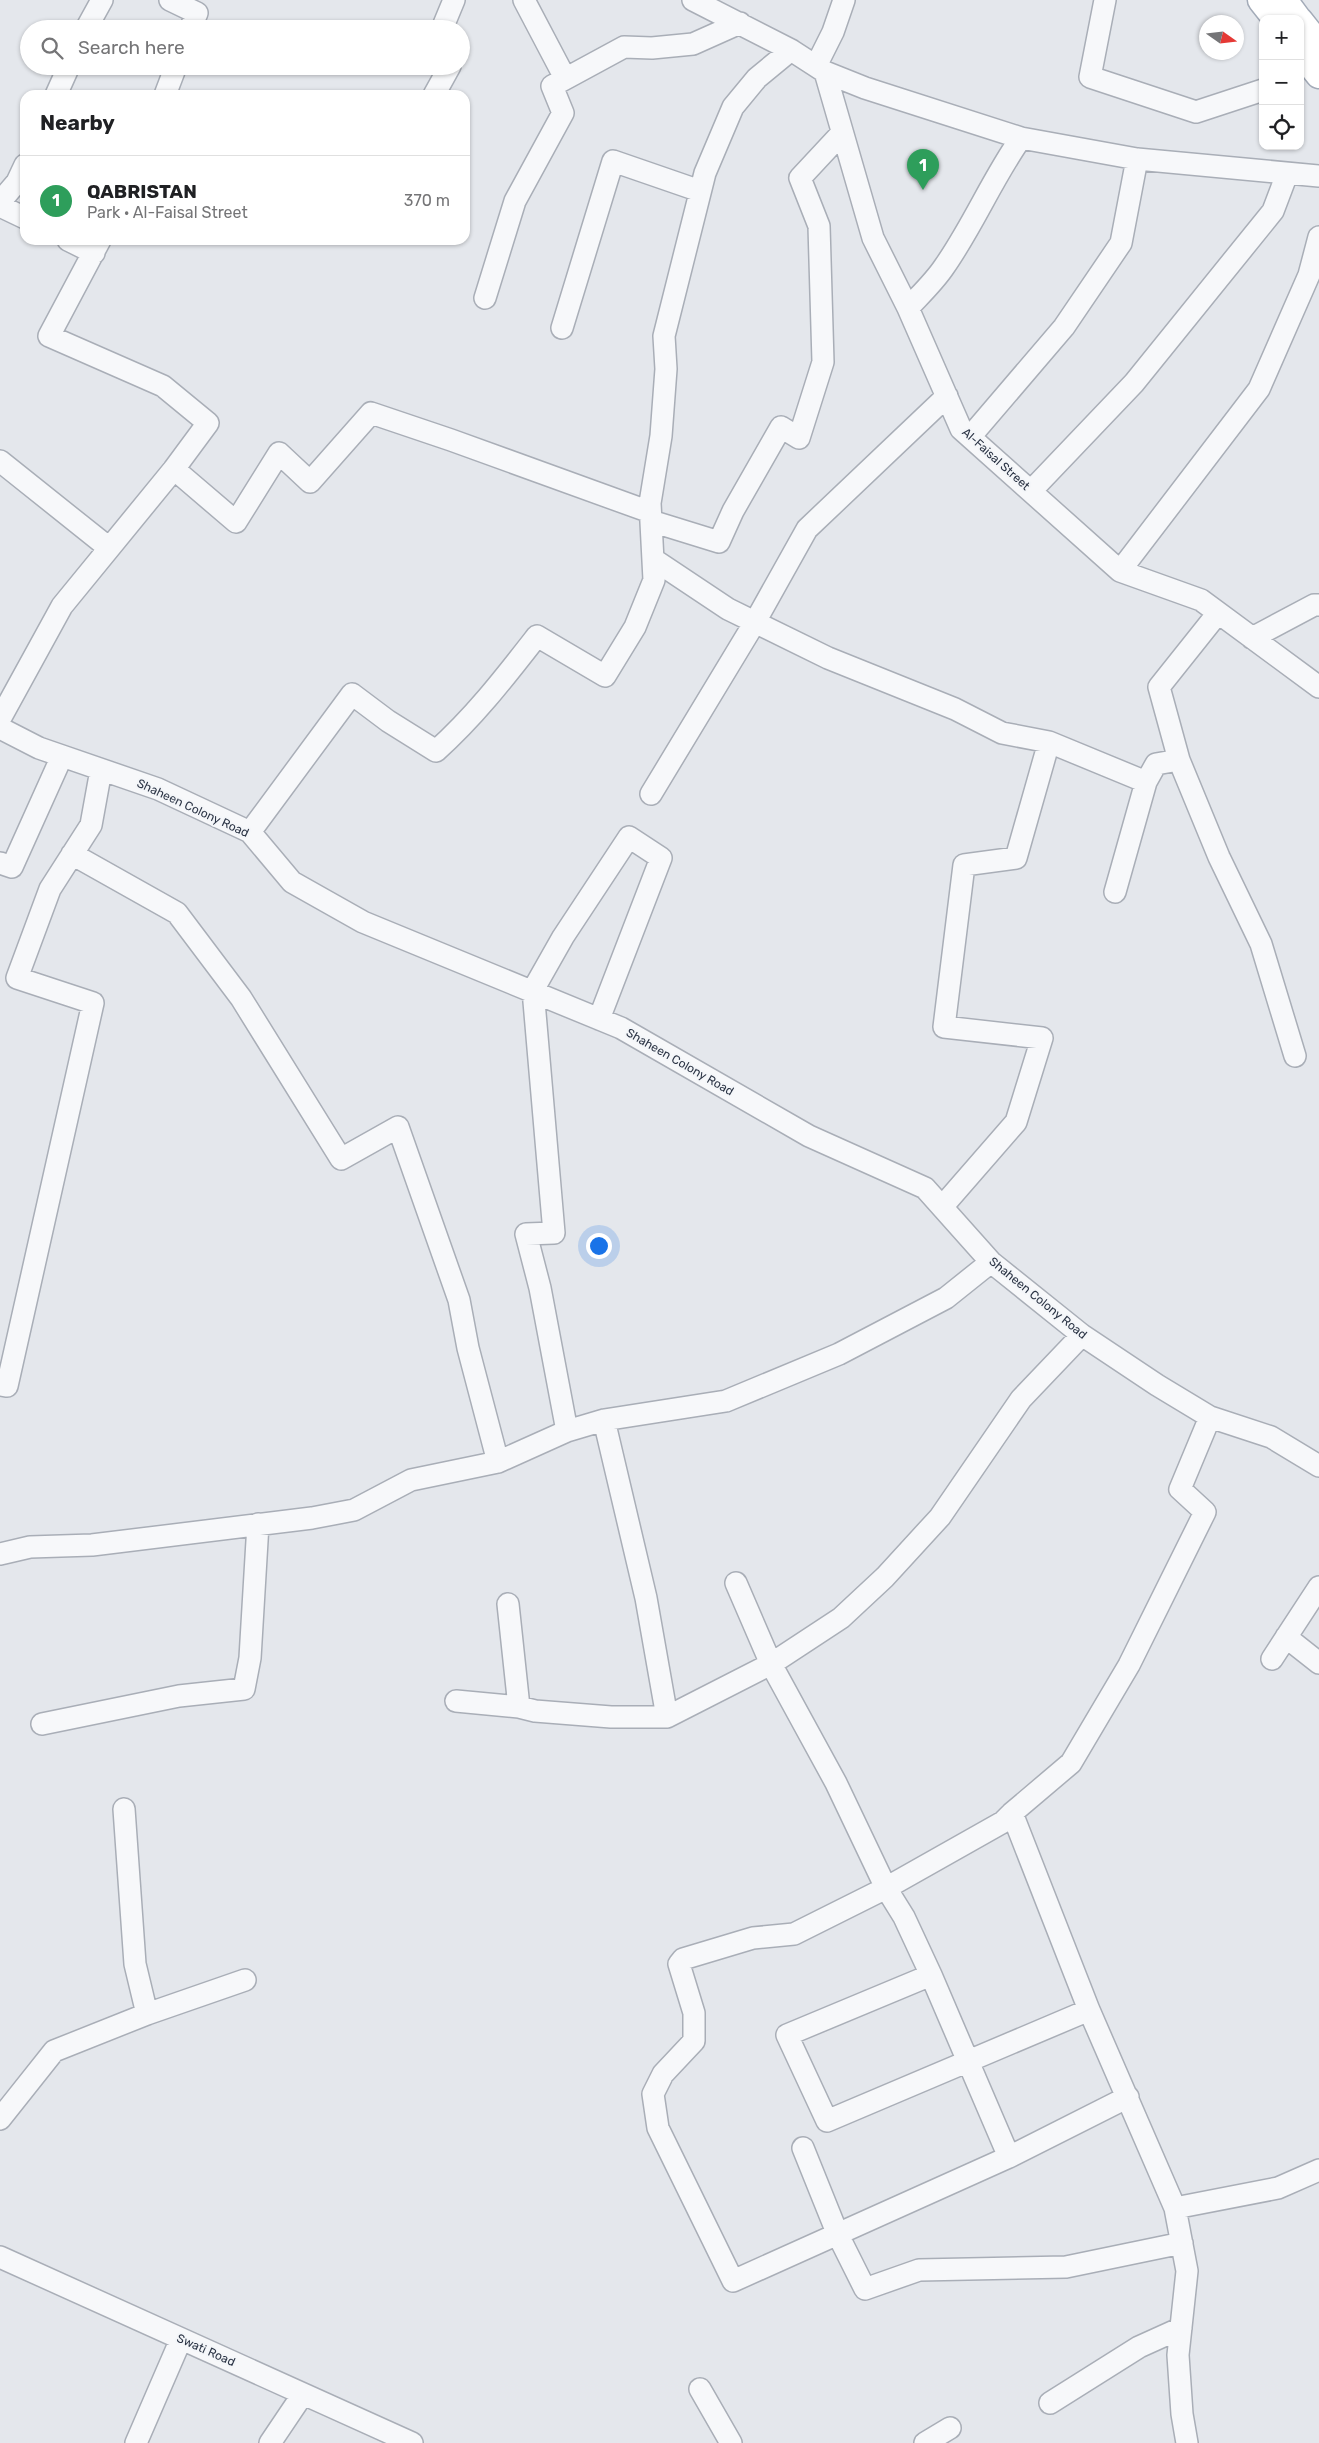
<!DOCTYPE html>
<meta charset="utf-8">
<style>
body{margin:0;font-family:Rubik,sans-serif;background:#f6f6f6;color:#202124}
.controls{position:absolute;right:15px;top:15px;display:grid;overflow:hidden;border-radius:10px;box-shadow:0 1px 4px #0004}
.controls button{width:45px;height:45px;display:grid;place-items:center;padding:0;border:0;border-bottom:1px solid #e0e0e0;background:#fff;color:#202124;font:25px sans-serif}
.compass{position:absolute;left:1199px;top:15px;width:45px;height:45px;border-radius:50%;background:#fff;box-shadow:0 1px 4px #0004;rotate:104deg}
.you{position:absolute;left:598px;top:1245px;width:18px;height:18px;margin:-12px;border:4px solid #fff;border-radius:50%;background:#1a73e8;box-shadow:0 0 0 8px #1a73e833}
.badge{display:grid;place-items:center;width:32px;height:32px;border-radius:50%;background:#0b8043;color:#fff;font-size:16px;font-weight:700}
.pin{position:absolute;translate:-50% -41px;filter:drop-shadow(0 1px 2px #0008)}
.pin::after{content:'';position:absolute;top:26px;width:18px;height:15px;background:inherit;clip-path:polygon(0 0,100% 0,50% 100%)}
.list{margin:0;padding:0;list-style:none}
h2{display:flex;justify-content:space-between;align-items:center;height:65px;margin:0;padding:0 20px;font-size:21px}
h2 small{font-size:16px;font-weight:400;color:#757577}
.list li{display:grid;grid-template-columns:32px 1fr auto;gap:15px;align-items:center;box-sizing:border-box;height:90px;padding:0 20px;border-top:1px solid #e0e0e0}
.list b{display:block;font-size:19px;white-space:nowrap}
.list p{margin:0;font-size:16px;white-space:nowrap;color:#757577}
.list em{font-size:16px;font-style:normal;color:#757577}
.icon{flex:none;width:28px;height:28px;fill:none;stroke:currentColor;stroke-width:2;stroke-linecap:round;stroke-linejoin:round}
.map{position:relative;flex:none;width:1319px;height:2443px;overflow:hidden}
.search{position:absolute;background:#fff;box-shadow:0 1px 4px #0004;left:20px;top:20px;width:450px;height:55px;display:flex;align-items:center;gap:12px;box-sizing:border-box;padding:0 18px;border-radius:28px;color:#757577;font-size:19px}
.panel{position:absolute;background:#fff;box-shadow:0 1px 4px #0004;left:20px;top:90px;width:450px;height:155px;border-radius:15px}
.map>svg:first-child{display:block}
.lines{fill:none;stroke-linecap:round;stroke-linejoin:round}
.minor-casing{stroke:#a9aeb7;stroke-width:24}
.major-casing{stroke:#a3abb8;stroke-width:29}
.minor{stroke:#f7f8fa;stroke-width:21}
.major{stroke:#fff;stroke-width:26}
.labels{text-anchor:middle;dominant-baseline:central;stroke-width:4;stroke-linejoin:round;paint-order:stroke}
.street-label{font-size:12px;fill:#2b3445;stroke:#f4f6f9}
</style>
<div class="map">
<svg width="1319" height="2443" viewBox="0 0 1319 2443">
<rect width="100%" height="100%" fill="#e4e7ec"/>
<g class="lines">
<g class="minor-casing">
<path id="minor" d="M170,0L197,13L190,29
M524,0L565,78
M693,0L791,50L825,72L865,88L1021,138L1137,159L1319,176
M1105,0L1090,77L1196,112L1263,90
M86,29L102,0
M442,29L454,0
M816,66L833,32L844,0
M825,72L873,238L908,308L961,429L1120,571L1201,600L1319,687
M56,95L69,66
M165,95L176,66
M434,95L450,66
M0,202L17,182L25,165
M0,206L25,218
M68,240L94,253
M100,240L49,336L163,386L208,423L174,469
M485,298L515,201L563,113L552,86L624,47L652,48L693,44L740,23
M908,308C920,295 934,282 944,267C973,226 992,179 1021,138
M562,328L613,161L700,191
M970,437L1064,327L1121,243L1137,159
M0,461L109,548
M1031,491L1134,383L1273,211L1287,174
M651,521L719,542L733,511L781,427L799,438L823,362L819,226L800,178L841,134
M653,559L728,609L828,658L955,709L1002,733L1049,742L1016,858L964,865L944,1027L1042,1038L1016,1122L942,1207
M1120,571L1259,389L1309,275L1319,237
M1218,613L1159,687L1179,760L1219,857L1261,944L1295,1056
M1252,638L1314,605H1319
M0,719L62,606L174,469L236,522L279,453L310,482L371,413L451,440L650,512
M0,728L39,748L158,789L250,832L292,882L363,922L621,1028L809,1136L925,1188L991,1262L1082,1335L1157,1385L1210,1417L1271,1437L1319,1466
M1049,742L1146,782L1156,764L1179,760
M651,794L755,622L807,529L947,396
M250,832L352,694L388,721L436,751C475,716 505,677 537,636L605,676L635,627L654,580L650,503L661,436L666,369L664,336L705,173L733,107L757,78L791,50
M72,854L177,913L241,998L341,1159L398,1127L459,1300L468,1348L498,1462
M0,863L12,867L62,756
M1115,892L1146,782
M0,1385L7,1386L93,1003L17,978L50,889L91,825L101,770
M604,1420L646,1598L667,1717
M567,1431L540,1288L526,1234L554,1233L533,990L563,937L629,837L661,858L599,1019
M0,1554L30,1547L92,1545L312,1518L354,1510L411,1480L498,1462L567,1431L604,1420L726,1401L839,1354L946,1298L991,1262
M736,1583L771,1664L836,1783L886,1888L904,1917L931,1975L1009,2157
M508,1604L519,1707
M1286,1637L1319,1663
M1272,1659L1319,1587
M456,1701L519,1707L535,1711L611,1717H667L771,1664L841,1618L885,1577L940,1517L1021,1399L1082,1335
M42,1724L179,1696L244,1689L250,1658L258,1524
M124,1809L135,1964L147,2014
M1012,1813L1089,2010L1175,2208L1187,2271L1178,2355L1182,2414L1187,2443
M931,1975L787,2035L827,2121L1089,2010
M1128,2097L1009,2157L733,2281L658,2128L653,2094L663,2074L694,2041V2013L679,1964L683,1959L753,1938L794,1934L886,1888L1003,1822L1012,1813L1071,1763L1129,1665L1205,1512L1180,1489L1210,1417
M0,2119L54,2051L147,2014L245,1980
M803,2148L838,2235L865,2289L919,2270L1066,2267L1182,2243
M1175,2208L1278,2188L1319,2170
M0,2257L412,2443
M700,2389L731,2443
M1050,2403L1139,2347L1181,2328
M136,2443L181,2339
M270,2443L303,2394
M925,2443L950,2428"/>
</g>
<g class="major-casing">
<path id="major" d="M1261,0L1276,19
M1284,0L1298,19
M1300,21L1319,45
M1300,51L1319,75"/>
</g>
<use href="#minor" class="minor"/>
<use href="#major" class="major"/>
</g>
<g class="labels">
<g class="street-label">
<text transform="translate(996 459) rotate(42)">Al-Faisal Street</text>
<text transform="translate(193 808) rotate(25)">Shaheen Colony Road</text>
<text transform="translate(680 1062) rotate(30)">Shaheen Colony Road</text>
<text transform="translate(1038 1298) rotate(39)">Shaheen Colony Road</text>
<text transform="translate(206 2350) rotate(24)">Swati Road</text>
</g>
</g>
</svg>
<div class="controls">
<button>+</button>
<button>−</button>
<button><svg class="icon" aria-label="locate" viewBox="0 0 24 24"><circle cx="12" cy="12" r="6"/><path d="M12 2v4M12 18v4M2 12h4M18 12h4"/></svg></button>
</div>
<svg class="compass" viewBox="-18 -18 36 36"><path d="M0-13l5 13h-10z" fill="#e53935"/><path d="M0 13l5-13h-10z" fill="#757577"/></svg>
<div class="you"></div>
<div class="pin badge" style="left:923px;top:190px;background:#2e9e5b">1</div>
<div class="search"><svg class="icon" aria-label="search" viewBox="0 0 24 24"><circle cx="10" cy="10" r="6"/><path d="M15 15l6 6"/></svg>Search here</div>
<section class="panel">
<h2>Nearby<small></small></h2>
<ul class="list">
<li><span class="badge" style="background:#2e9e5b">1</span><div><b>QABRISTAN</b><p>Park · Al-Faisal Street</p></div><em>370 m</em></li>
</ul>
</section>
</div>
